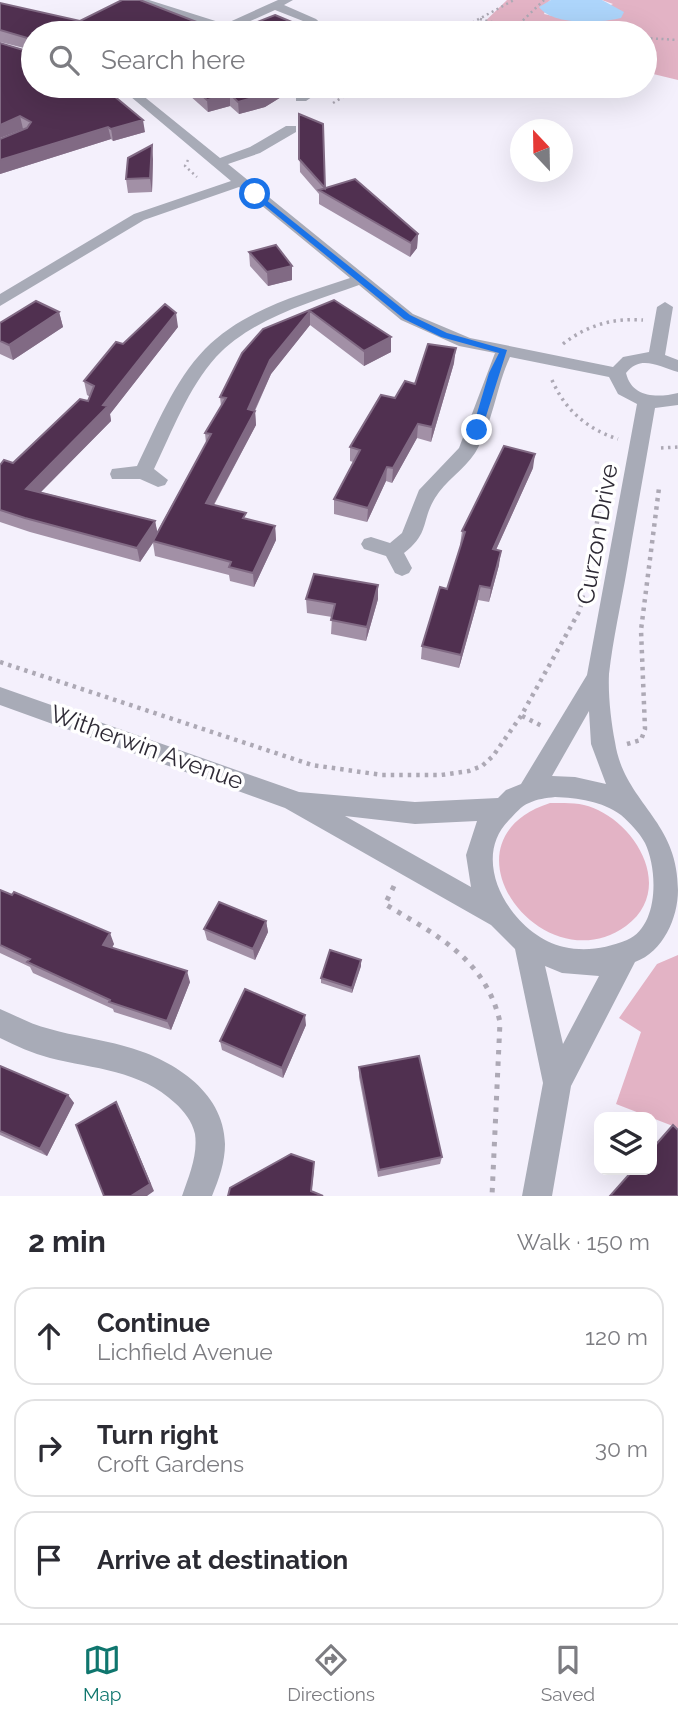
<!DOCTYPE html>
<meta charset="utf-8">
<style>
body{margin:0;font-family:Raleway,sans-serif;background:#f2f2f3;color:#2b2b33}
.controls{position:absolute;right:21px;bottom:21px;display:grid;overflow:hidden;border-radius:14px;box-shadow:0 7px 28px #0002}
.controls button{width:63px;height:63px;display:grid;place-items:center;padding:0;border:0;border-bottom:2px solid #e1e1e2;background:#fff;color:#2b2b33;font:35px sans-serif}
.compass{position:absolute;left:510px;top:119px;width:63px;height:63px;border-radius:50%;background:#fff;box-shadow:0 7px 28px #0002;rotate:338deg}
.stop{position:absolute;width:21px;height:21px;margin:-16px;border:5px solid #1a73e8;border-radius:50%;background:#fff}
.stop.end{background:#1a73e8;border-color:#fff;box-shadow:0 2px 7px #0008}
.list{margin:0;padding:0;list-style:none}
h2{display:flex;justify-content:space-between;align-items:center;height:91px;margin:0;padding:0 28px;font-size:30px}
h2 small{font-size:23px;font-weight:400;color:#7c7c81}
.list li{display:grid;grid-template-columns:46px 1fr auto;gap:21px;align-items:center;box-sizing:border-box;height:98px;margin:0 14px 14px;padding:0 14px;border:2px solid #e1e1e2;border-radius:21px}
.list b{display:block;font-size:26px;white-space:nowrap}
.list p{margin:0;font-size:23px;white-space:nowrap;color:#7c7c81}
.list em{font-size:23px;font-style:normal;color:#7c7c81}
.icon{flex:none;width:38px;height:38px;fill:none;stroke:currentColor;stroke-width:2;stroke-linecap:round;stroke-linejoin:round}
.map{position:relative;flex:none;width:678px;height:1196px;overflow:hidden}
.search{position:absolute;background:#fff;box-shadow:0 7px 28px #0002;left:21px;right:21px;top:21px;height:77px;display:flex;align-items:center;gap:18px;box-sizing:border-box;padding:0 24px;border-radius:38px;color:#7c7c81;font-size:26px}
.sheet{height:427px;background:#fff}
nav{display:flex;justify-content:space-around;align-items:center;box-sizing:border-box;height:98px;border-top:2px solid #e1e1e2;background:#fff;font-size:19px;color:#7c7c81}
nav a{display:grid;justify-items:center;gap:4px}
nav .on{color:#0f766e}
.map>svg:first-child{display:block}
.green{fill:#e3b3c5}
.water{fill:#add5fb}
.lines{fill:none;stroke-linecap:round;stroke-linejoin:round}
.path-far3{stroke:#ada9b5;stroke-width:2.5;stroke-dasharray:2 3.5;stroke-linecap:butt}
.path-far2{stroke:#ada9b5;stroke-width:3.5;stroke-dasharray:2.5 4.5;stroke-linecap:butt}
.path-far1{stroke:#ada9b5;stroke-width:4.5;stroke-dasharray:3.5 5;stroke-linecap:butt}
.path{stroke:#ada9b5;stroke-width:5;stroke-dasharray:4.5 7;stroke-linecap:butt}
.minor{fill:#a8abb7;fill-rule:evenodd}
.wall{fill:#a290a6}
.shaded-wall{fill:#816a84}
.building{fill:#503050;stroke:#816a84;stroke-width:2}
.route{fill:#1a73e8}
.labels{text-anchor:middle;dominant-baseline:central;stroke-width:7;stroke-linejoin:round;paint-order:stroke}
.street-label{font-size:24px;fill:#2e2a35;stroke:#fff}
</style>
<div class="map">
<svg width="678" height="1196" viewBox="0 0 678 1196">
<rect width="100%" height="100%" fill="#f4f0fc"/>
<path class="green" d="M507,0H551L549,1L544,14L576,21L613,4L602,0H678V80L645,72V33H473Z
M550,803C566,803 583,802 598,810C640,830 673,891 626,926C543,986 433,841 550,803Z
M678,955V1128L616,1104L641,1032L619,1018L657,964Z"/>
<path class="water" d="M551,0H602L624,12L621,18C600,23 553,26 539,7Z"/>
<g class="lines">
<path class="path-far3" d="M480,19L515,28L581,33
M515,28L544,0
M453,33L514,0
M645,38L678,40
M333,103L361,86
M188,160L185,166L197,177"/>
<path class="path-far2" d="M563,344C587,325 613,318 643,320
M552,380C565,410 587,429 618,439
M661,448L678,447"/>
<path class="path-far1" d="M0,662L312,765L382,775H441L469,771L482,766L493,756L521,716L580,610L606,476
M522,716L542,726
M627,744L641,740L645,729L641,630L659,488"/>
<path class="path" d="M394,886L385,904C437,936 485,958 500,1022L492,1196"/>
<path class="minor" d="M131,0H149L225,24L278,0H293L284,5L316,19L331,33H318L308,23L275,10L224,33H209L215,28Z
M118,86H131L220,158L250,147L286,126H296V132L260,153L228,164L413,314L470,338L613,367L623,357L649,352L657,307L665,302L673,307L665,355L678,360V372C659,367 641,354 626,373C632,398 657,398 678,393V405L655,408C646,461 636,515 627,569C621,604 613,639 609,674C608,695 611,722 615,742C624,803 678,819 678,890C678,918 663,952 635,962L571,1086L552,1196H522L543,1083L515,949L491,925L285,808L0,705V687L299,792L415,802L498,798L506,790L521,784L587,675L637,404L618,394L609,377L510,357C496,387 493,424 475,453C464,470 445,481 435,498C421,521 430,533 404,553L412,568L409,573L402,576L395,573L386,556L364,549L361,544L364,539L371,537L390,543L402,533L419,490L459,448L495,353L459,346L401,320L359,285C309,303 253,318 216,357C188,388 172,432 154,469L168,480L165,485L158,487L140,479H112L110,474L112,469L137,466C156,427 174,381 205,349C243,310 299,295 350,278L239,187L144,220L0,306V294L134,214L231,181ZM589,711L591,744L606,784L575,777L552,776ZM555,797C578,798 602,801 621,815C630,823 639,832 645,843C658,870 659,926 627,940C607,948 586,952 564,947C514,936 467,862 509,820C515,814 521,806 529,803C537,799 546,798 555,797ZM345,816L415,824L477,821L466,855L471,887ZM545,966L562,973L599,976L563,1044Z
M313,86H328L306,101H296V95Z
M0,1009C17,1016 32,1025 50,1029C74,1036 100,1039 124,1046C170,1058 224,1090 225,1144C225,1162 219,1179 212,1196H182C189,1176 198,1155 195,1134C192,1121 184,1111 175,1103C140,1070 94,1069 50,1058C32,1053 16,1046 0,1038Z"/>
</g>
<path class="wall" d="M0,3L80,21L225,33H33L145,132L113,141L111,139L0,174V139L24,129H23L0,138V43L30,52L32,50L0,42Z
M179,86H299L265,107L239,114L230,106L208,112Z
M299,114L325,189L418,234L417,248L410,257L319,204V194L300,172Z
M153,159L152,192L128,193L126,179Z
M249,252L292,266V280L268,286L250,266Z
M334,300L391,352L364,366L310,325L271,374L255,411L256,425L214,505L246,519L275,526L276,540L254,587L230,581L229,575L155,556L153,543L140,562L30,532L0,522V465L13,463L88,401L90,397L87,395L84,381L123,344L178,327L110,414L111,421L41,492L155,521L157,532L206,443L205,433L221,406L220,397L263,329Z
M59,312L63,327L13,360L0,354V323Z
M454,363L431,442L417,438L392,483L386,481L367,522L334,514V499L353,462L350,461V447L395,398L415,384Z
M533,468L496,550L499,565L489,602L478,600L459,668L421,659L422,646L447,589L461,546L460,545L462,531Z
M306,599H378L366,641L331,634L332,617L307,613Z
M0,890L114,944L112,948L190,982L171,1030L114,1012L113,1009L33,973L30,967L0,953Z
M266,921L268,932L255,960L207,940L204,929Z
M361,966L352,993L321,983V978Z
M306,1025L283,1078L222,1050L220,1041Z
M0,1066L68,1095L74,1103L47,1156L0,1135Z
M359,1067L442,1157L440,1164L378,1177L359,1077Z"/>
<path class="shaded-wall" d="M279,86H299L265,107L239,114L238,102Z
M230,94V106L208,112L207,100Z
M20,116L23,129L0,138V125Z
M143,120L145,132L113,141L111,129Z
M108,127L111,139L0,174V160Z
M152,145L153,159L152,192L150,178Z
M418,234L417,248L410,257L411,243Z
M292,266V280L268,286L267,272Z
M310,311V325L271,374L252,416L255,411L256,425L207,517L206,503L270,360Z
M59,312L63,327L13,360L9,345Z
M176,313L178,327L110,414L111,421L30,503L26,489L103,405Z
M391,337V352L364,366V351Z
M456,348L454,363L431,442L432,427Z
M418,424L417,438L392,483L393,468Z
M535,454L533,468L490,563L493,549Z
M387,467L386,481L367,522L368,508Z
M155,521L158,535L140,562L137,548Z
M275,526L276,540L254,587L253,573Z
M501,551L499,565L489,602L491,588Z
M378,585V599L366,641L367,627Z
M480,586L478,600L459,668L461,655Z
M266,921L268,932L255,960L253,949Z
M110,933L114,944L107,956L103,945Z
M361,960V966L352,993V988Z
M187,971L190,982L171,1030L167,1021Z
M305,1015L306,1025L283,1078L282,1068Z
M68,1095L74,1103L47,1156L40,1149Z
M116,1102L120,1110L154,1191L147,1196H131Z
M314,1162V1169L311,1196V1191Z"/>
<path class="building" d="M122,0H140L225,33H33V86H102L143,120L111,129L108,127L0,160V139L27,128L31,122L20,116L0,125V43L30,52L33,49L31,39L0,30V3L80,21Z
M275,15L318,33H229Z
M191,86H279L264,95L238,102L230,94L207,100Z
M299,114L323,124L325,188L299,159Z
M152,145L150,178L126,179L128,158Z
M355,179L418,234L411,243L319,190Z
M276,245L292,266L267,272L249,252Z
M334,300L391,337L364,351L310,311L270,360L248,409L255,411L206,503L246,513L243,518L275,526L253,573L229,567L231,562L153,541L211,434L205,433L226,398L220,397L242,353L263,329Z
M36,301L59,312L9,345L0,341V323Z
M165,304L176,313L103,405L108,406L26,489L155,521L137,548L25,518L0,510V465L4,460L13,463L80,399L88,401L94,386L84,381L116,342L123,344Z
M428,344L456,348L432,427L418,424L393,468L387,467L368,508L334,499L360,450L350,447L381,395L395,398L405,381L415,384Z
M504,446L535,454L493,549L501,551L491,588L480,586L461,655L422,646L440,587L447,589L465,532L462,531Z
M314,574L378,585L367,627L331,620L335,604L306,599Z
M0,890L12,895L14,892L110,933L103,945L187,971L167,1021L109,1002L110,1000L27,962L30,959L0,945Z
M219,902L266,921L253,949L204,929Z
M330,950L361,960L352,988L321,978Z
M245,989L305,1015L282,1068L220,1041Z
M419,1056L442,1157L379,1170L359,1067Z
M0,1066L68,1095L40,1149L0,1131Z
M116,1102L150,1184L131,1196H104L76,1125Z
M673,1125L678,1130V1196H610L633,1170H652V1149Z
M291,1154L314,1162L311,1191L323,1196H228L230,1188Z"/>
<path class="route" d="M255,191L410,315L447,333L507,350L481,432L472,430L489,373L499,353L441,337L404,319L252,195Z"/>
<g class="labels">
<g class="street-label">
<text transform="translate(597 534) rotate(-80)">Curzon Drive</text>
<text transform="translate(147 747) rotate(20)">Witherwin Avenue</text>
</g>
</g>
</svg>
<div class="controls">
<button><svg class="icon" aria-label="layers" viewBox="0 0 24 24"><path d="M12 4l9 5-9 5-9-5zM3 14l9 5 9-5"/></svg></button>
</div>
<svg class="compass" viewBox="-18 -18 36 36"><path d="M0-13l5 13h-10z" fill="#e53935"/><path d="M0 13l5-13h-10z" fill="#7c7c81"/></svg>
<div class="stop" style="left:255px;top:194px"></div>
<div class="stop end" style="left:477px;top:430px"></div>
<div class="search"><svg class="icon" aria-label="search" viewBox="0 0 24 24"><circle cx="10" cy="10" r="6"/><path d="M15 15l6 6"/></svg>Search here</div>
</div>
<section class="sheet">
<h2>2 min<small>Walk · 150 m</small></h2>
<ul class="list">
<li><svg class="icon" aria-label="ahead" viewBox="0 0 24 24"><path d="M12 20V5M6 11l6-6 6 6"/></svg><div><b>Continue</b><p>Lichfield Avenue</p></div><em>120 m</em></li>
<li><svg class="icon" aria-label="right" viewBox="0 0 24 24"><path d="M7 20v-9h11M14 6l5 5-5 5"/></svg><div><b>Turn right</b><p>Croft Gardens</p></div><em>30 m</em></li>
<li><svg class="icon" aria-label="arrive" viewBox="0 0 24 24"><path d="M6 21V4h12l-3 4 3 4H6"/></svg><div><b>Arrive at destination</b></div></li>
</ul>
</section>
<nav>
<a class="on"><svg class="icon" aria-label="map" viewBox="0 0 24 24"><path d="M3 6l6-2 6 2 6-2v14l-6 2-6-2-6 2zM9 4v14M15 6v14"/></svg>Map</a>
<a><svg class="icon" aria-label="directions" viewBox="0 0 24 24"><path d="M12 3l9 9-9 9-9-9zM9 14v-3h6M13 9l2 2-2 2"/></svg>Directions</a>
<a><svg class="icon" aria-label="saved" viewBox="0 0 24 24"><path d="M7 4h10v16l-5-4-5 4z"/></svg>Saved</a>
</nav>
